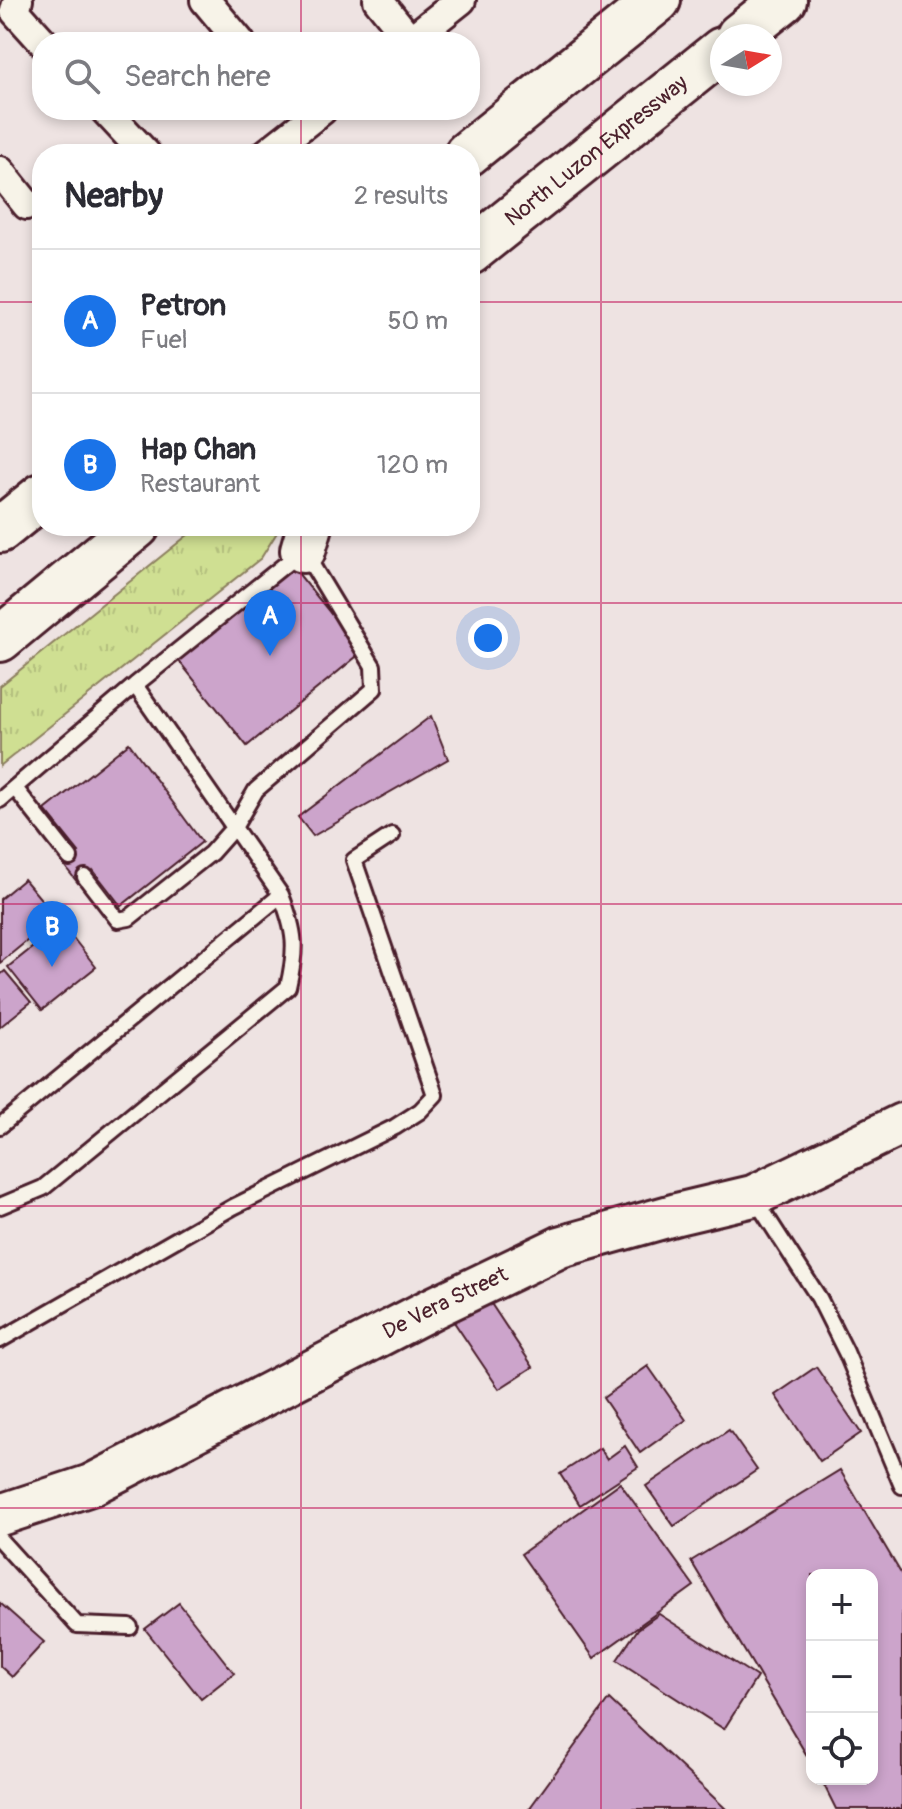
<!DOCTYPE html>
<meta charset="utf-8">
<style>
body{margin:0;font-family:Pangolin,sans-serif;background:#f7f7f7;color:#2b2b33}
.controls{position:absolute;right:24px;bottom:24px;display:grid;overflow:hidden;border-radius:16px;box-shadow:0 4px 12px #0003}
.controls button{width:72px;height:72px;display:grid;place-items:center;padding:0;border:0;border-bottom:2px solid #e1e1e2;background:#fff;color:#2b2b33;font:40px sans-serif}
.compass{position:absolute;left:710px;top:24px;width:72px;height:72px;border-radius:50%;background:#fff;box-shadow:0 4px 12px #0003;rotate:79deg}
.you{position:absolute;left:488px;top:638px;width:28px;height:28px;margin:-20px;border:6px solid #fff;border-radius:50%;background:#1a73e8;box-shadow:0 0 0 12px #1a73e833}
.badge{display:grid;place-items:center;width:52px;height:52px;border-radius:50%;background:#1a73e8;color:#fff;font-size:26px;font-weight:700}
.pin{position:absolute;translate:-50% -66px;filter:drop-shadow(0 2px 4px #0008)}
.pin::after{content:'';position:absolute;top:42px;width:28px;height:24px;background:inherit;clip-path:polygon(0 0,100% 0,50% 100%)}
.list{margin:0;padding:0;list-style:none}
h2{display:flex;justify-content:space-between;align-items:center;height:104px;margin:0;padding:0 32px;font-size:34px}
h2 small{font-size:26px;font-weight:400;color:#7c7c81}
.list li{display:grid;grid-template-columns:52px 1fr auto;gap:24px;align-items:center;box-sizing:border-box;height:144px;padding:0 32px;border-top:2px solid #e1e1e2}
.list b{display:block;font-size:30px;white-space:nowrap}
.list p{margin:0;font-size:26px;white-space:nowrap;color:#7c7c81}
.list em{font-size:26px;font-style:normal;color:#7c7c81}
.icon{flex:none;width:44px;height:44px;fill:none;stroke:currentColor;stroke-width:2;stroke-linecap:round;stroke-linejoin:round}
.map{position:relative;flex:none;width:902px;height:1809px;overflow:hidden}
.search{position:absolute;background:#fff;box-shadow:0 4px 12px #0003;left:32px;top:32px;width:448px;height:88px;display:flex;align-items:center;gap:20px;box-sizing:border-box;padding:0 28px;border-radius:32px;color:#7c7c81;font-size:30px}
.panel{position:absolute;background:#fff;box-shadow:0 4px 12px #0003;left:32px;top:144px;width:448px;height:392px;border-radius:32px}
.map>svg:first-child{display:block}
.grass{fill:url(#grass-tufts);stroke:#8c7f5e;stroke-width:2}
.building{fill:#cca4cb;stroke:#4a1f2b;stroke-width:2}
.lines{fill:none;stroke-linecap:round;stroke-linejoin:round}
.lane-casing{stroke:#4a1f2b;stroke-width:20}
.street-casing{stroke:#4a1f2b;stroke-width:34}
.secondary-casing{stroke:#4a1f2b;stroke-width:46}
.highway-casing{stroke:#4a1f2b;stroke-width:50}
.lane{stroke:#f7f3e8;stroke-width:14}
.street{stroke:#f7f3e8;stroke-width:28}
.secondary{stroke:#f7f3e8;stroke-width:40}
.highway{stroke:#f7f3e8;stroke-width:44}
.grid{fill:none;stroke:#c2185b;stroke-width:2;stroke-opacity:0.55}
.labels{text-anchor:middle;dominant-baseline:central;stroke-width:6;stroke-linejoin:round;paint-order:stroke}
.street-label{font-size:22px;fill:#4a1f2b;stroke:#f7f3e8}
</style>
<div class="map">
<svg width="902" height="1809" viewBox="0 0 902 1809">
<defs>
<pattern id="grass-tufts" width="24" height="20" patternUnits="userSpaceOnUse" patternTransform="scale(2)"><rect width="24" height="20" fill="#cfdf92"/><path d="M3 7l-1-3M5 7V3M7 7l1-3M15 17l-1-3M17 17v-4M19 17l1-3" fill="none" stroke="#b3bf7e"/></pattern>
</defs>
<rect width="100%" height="100%" fill="#eee3e2"/>
<filter id="ink" filterUnits="userSpaceOnUse"><feTurbulence type="fractalNoise" baseFrequency=".0125" numOctaves="2"/><feDisplacementMap in="SourceGraphic" scale="16" xChannelSelector="R" yChannelSelector="G"/><feConvolveMatrix kernelMatrix="1 2 1 2 8 2 1 2 1" color-interpolation-filters="sRGB"/></filter>
<g filter="url(#ink)">
<path class="grass" d="M199,526H281L261,558L0,766V686Z"/>
<path class="building" d="M293,567L362,652L247,746L178,660Z
M431,716L448,759L313,836L298,817Z
M129,743L202,842L121,906L93,870L78,883L63,864L79,852L45,810Z
M24,879L56,917L0,963V899Z
M62,924L96,967L42,1010L8,967Z
M5,971L31,1002L0,1027V975Z
M488,1299L533,1367L499,1389L454,1322Z
M648,1366L686,1420L640,1453L603,1398Z
M816,1367L861,1433L820,1461L775,1395Z
M729,1430L757,1470L674,1526L646,1486Z
M625,1446L638,1467L580,1505L560,1474L600,1448L607,1459Z
M840,1470L902,1575V1809H836L821,1779H872V1575H812V1764L691,1561Z
M620,1483L694,1586L594,1658L521,1554Z
M0,1603L44,1642L12,1677L0,1666Z
M179,1603L234,1673L201,1699L145,1629Z
M659,1614L757,1677L724,1729L617,1660L638,1629Z
M609,1699L726,1809H529Z"/>
<g class="lines">
<g class="lane-casing">
<path id="lane" d="M15,788L70,858
M0,800L135,685L303,550L373,666L374,689L256,790L235,826L211,853L129,918L118,920L85,877
M0,1126L281,895
M755,1199L819,1298L846,1352L902,1486
M0,1206L43,1188L288,987C297,948 296,933 281,895L135,685
M0,1340L233,1207L395,1127L420,1111L435,1095L354,860L392,835
M0,1540L77,1625L130,1627"/>
</g>
<g class="street-casing">
<path id="street" d="M18,0L15,11L43,42
M205,0L240,42
M378,0L410,40
M408,42L461,0
M105,110L146,154
M266,154L322,110
M0,171L27,205"/>
</g>
<g class="secondary-casing">
<g id="secondary">
<path id="s1" d="M0,1515L91,1485L433,1308L560,1247L677,1214L753,1196L902,1124"/>
</g>
</g>
<g class="highway-casing">
<g id="highway">
<path d="M739,36L784,0"/>
<path d="M467,154L658,0"/>
<path id="s2" d="M470,252L722,50"/>
<path d="M0,530L42,496"/>
<path d="M303,550L310,526"/>
<path d="M0,639L137,526"/>
</g>
</g>
<use href="#lane" class="lane"/>
<use href="#street" class="street"/>
<use href="#secondary" class="secondary"/>
<use href="#highway" class="highway"/>
</g>
</g>
<path class="grid" d="M301,0V42M601,0V1809M301,110V154M0,302H42M470,302H902M301,526V1809M0,603H902M0,904H902M0,1206H902M0,1508H902"/>
<g class="labels">
<g class="street-label">
<text stroke="none"><textPath href="#s2" startOffset="162">North Luzon Expressway</textPath></text>
<text stroke="none"><textPath href="#s1" startOffset="494">De Vera Street</textPath></text>
</g>
</g>
</svg>
<div class="controls">
<button>+</button>
<button>−</button>
<button><svg class="icon" aria-label="locate" viewBox="0 0 24 24"><circle cx="12" cy="12" r="6"/><path d="M12 2v4M12 18v4M2 12h4M18 12h4"/></svg></button>
</div>
<svg class="compass" viewBox="-18 -18 36 36"><path d="M0-13l5 13h-10z" fill="#e53935"/><path d="M0 13l5-13h-10z" fill="#7c7c81"/></svg>
<div class="you"></div>
<div class="pin badge" style="left:270px;top:656px">A</div>
<div class="pin badge" style="left:52px;top:967px">B</div>
<div class="search"><svg class="icon" aria-label="search" viewBox="0 0 24 24"><circle cx="10" cy="10" r="6"/><path d="M15 15l6 6"/></svg>Search here</div>
<section class="panel">
<h2>Nearby<small>2 results</small></h2>
<ul class="list">
<li><span class="badge">A</span><div><b>Petron</b><p>Fuel</p></div><em>50 m</em></li>
<li><span class="badge">B</span><div><b>Hap Chan</b><p>Restaurant</p></div><em>120 m</em></li>
</ul>
</section>
</div>
